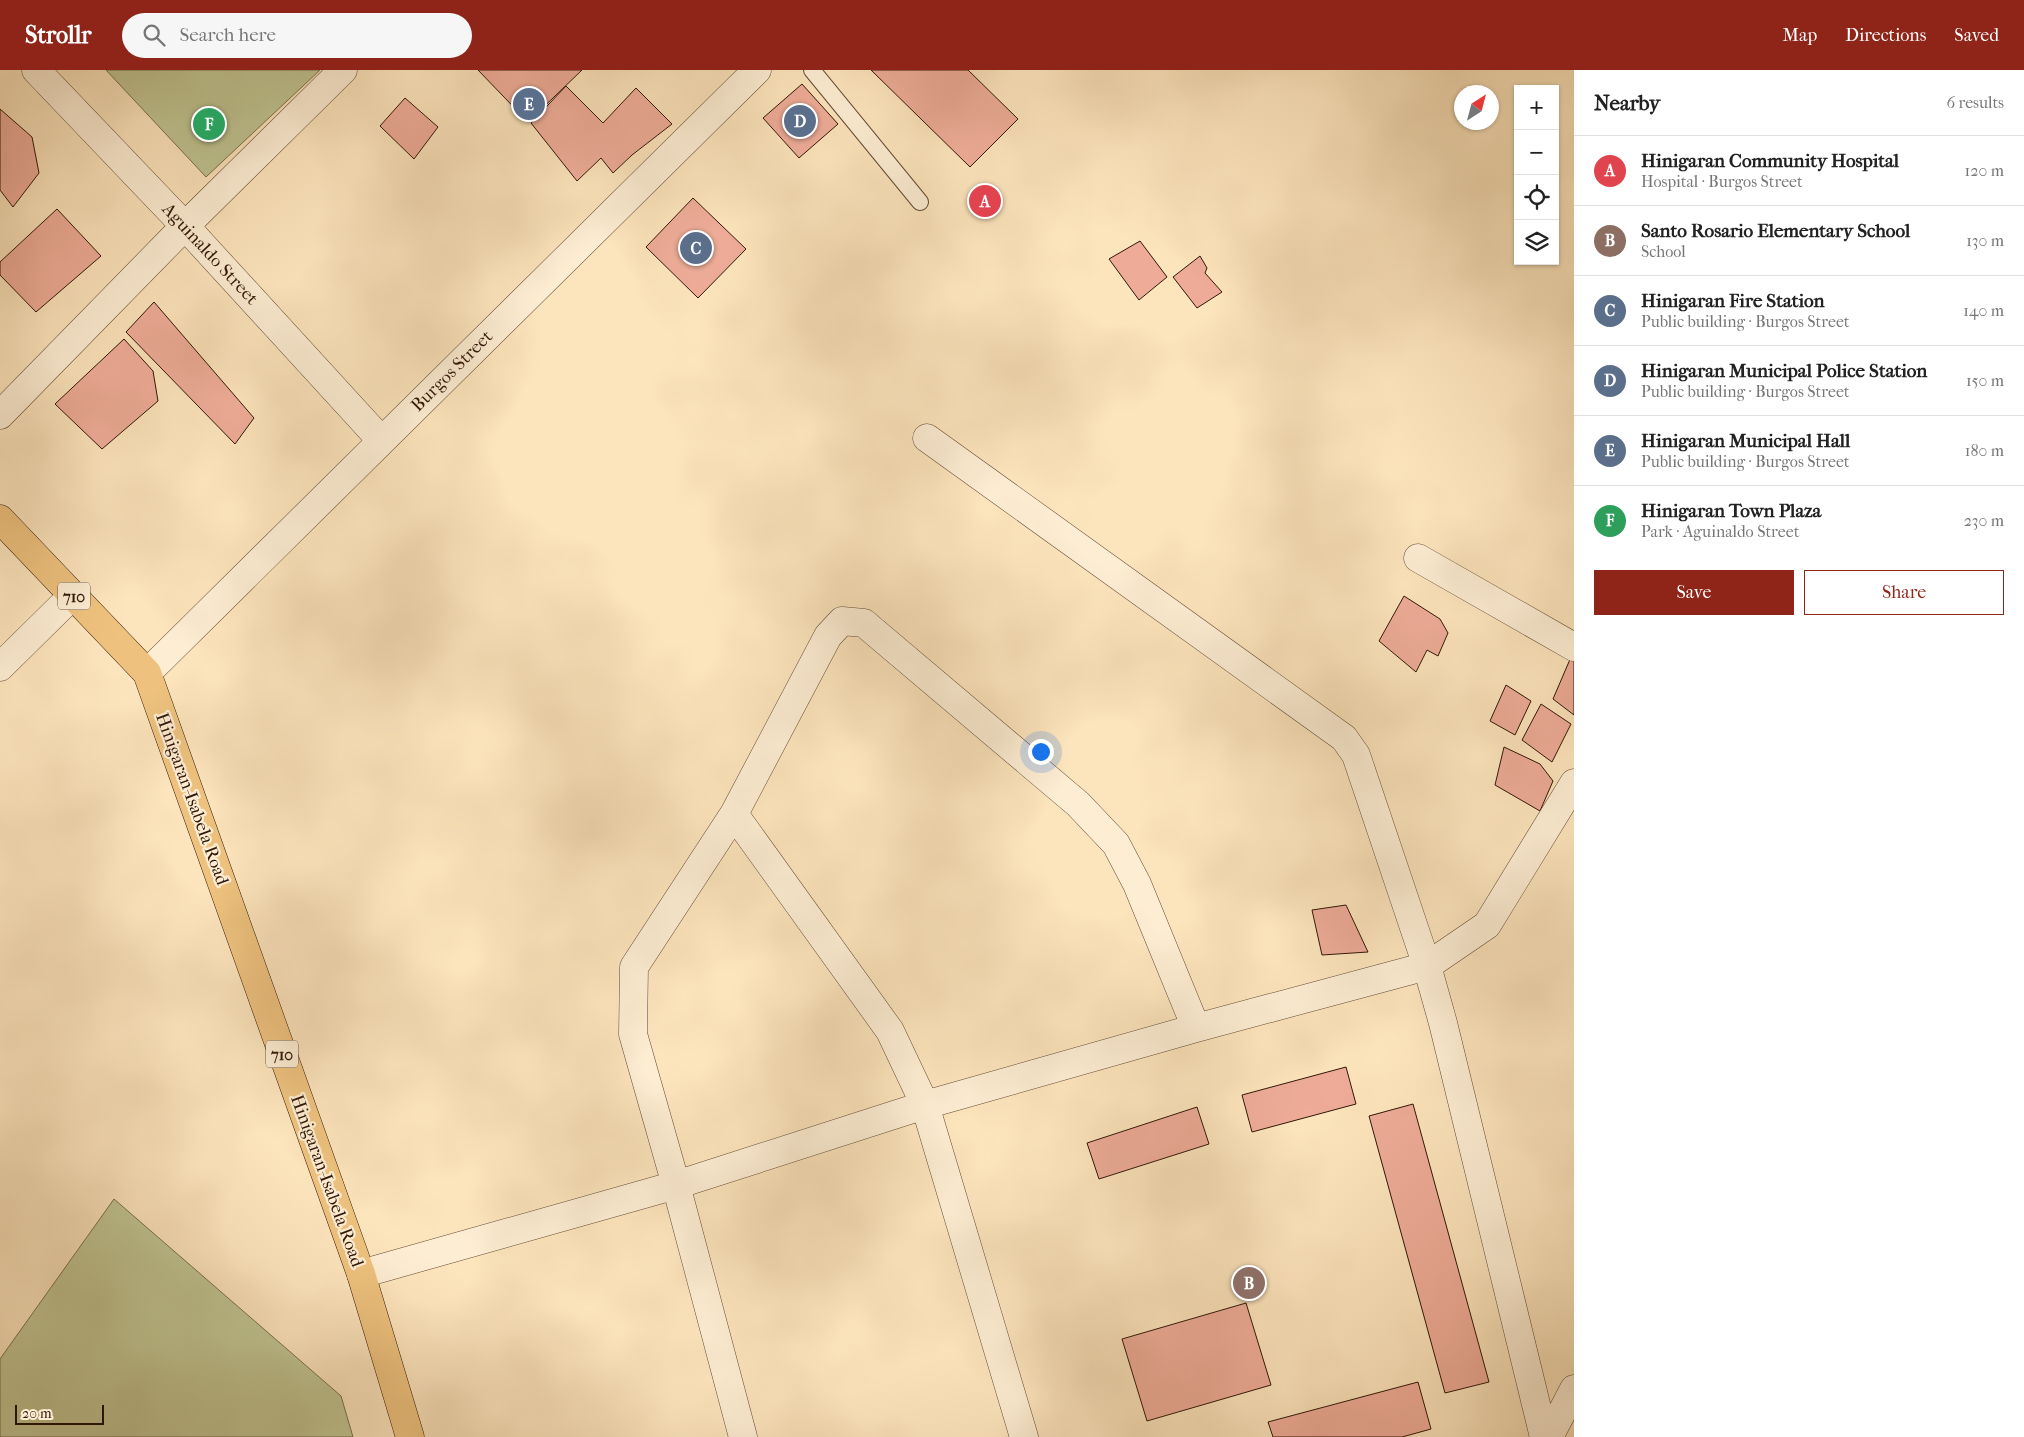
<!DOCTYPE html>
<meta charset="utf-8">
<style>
body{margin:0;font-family:"IM FELL French Canon",serif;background:#f6f6f6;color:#222}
.controls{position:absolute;right:15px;top:15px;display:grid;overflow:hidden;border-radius:0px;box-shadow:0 1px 4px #0004}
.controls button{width:45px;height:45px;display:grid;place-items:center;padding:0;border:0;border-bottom:1px solid #e0e0e0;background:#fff;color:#222;font:25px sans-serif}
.compass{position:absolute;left:1454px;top:15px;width:45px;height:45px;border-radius:50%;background:#fff;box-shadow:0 1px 4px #0004;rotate:36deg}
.scale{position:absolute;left:15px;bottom:12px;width:89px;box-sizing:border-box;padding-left:5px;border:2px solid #301707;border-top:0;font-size:14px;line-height:18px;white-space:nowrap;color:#301707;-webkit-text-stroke:4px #fdedd3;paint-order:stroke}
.you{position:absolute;left:1040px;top:681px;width:18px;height:18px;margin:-12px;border:4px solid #fff;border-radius:50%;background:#1a73e8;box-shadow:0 0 0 8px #1a73e833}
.badge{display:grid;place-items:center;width:32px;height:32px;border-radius:50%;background:#8f2418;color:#fff;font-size:16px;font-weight:700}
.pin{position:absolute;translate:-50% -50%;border:2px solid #fff;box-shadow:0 1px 5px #0006}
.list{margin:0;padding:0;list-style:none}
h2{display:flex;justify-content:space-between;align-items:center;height:65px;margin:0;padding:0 20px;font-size:21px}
h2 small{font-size:16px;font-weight:400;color:#767676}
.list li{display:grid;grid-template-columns:32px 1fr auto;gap:15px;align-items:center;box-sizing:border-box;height:70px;padding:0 20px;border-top:1px solid #e0e0e0}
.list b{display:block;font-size:19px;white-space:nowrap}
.list p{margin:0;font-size:16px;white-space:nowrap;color:#767676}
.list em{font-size:16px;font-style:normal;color:#767676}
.actions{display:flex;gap:10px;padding:15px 20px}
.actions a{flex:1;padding:11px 0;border:1px solid #8f2418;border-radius:0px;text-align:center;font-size:18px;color:#8f2418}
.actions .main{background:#8f2418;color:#fff}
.icon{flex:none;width:28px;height:28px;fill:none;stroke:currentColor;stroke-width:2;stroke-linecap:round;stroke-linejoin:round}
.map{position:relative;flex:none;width:1574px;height:1367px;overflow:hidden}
header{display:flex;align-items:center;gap:30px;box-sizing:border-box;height:70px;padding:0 25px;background:#8f2418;color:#fff}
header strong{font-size:24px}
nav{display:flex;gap:28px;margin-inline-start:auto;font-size:18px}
.search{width:350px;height:45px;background:#f6f6f6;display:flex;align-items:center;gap:12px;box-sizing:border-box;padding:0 18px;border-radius:28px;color:#767676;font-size:19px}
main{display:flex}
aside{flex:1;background:#fff}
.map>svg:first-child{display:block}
.green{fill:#bfc491;stroke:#786e4c}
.building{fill:#eeac98;stroke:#301707}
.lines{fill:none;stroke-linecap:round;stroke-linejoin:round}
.service-casing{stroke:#634a34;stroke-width:18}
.minor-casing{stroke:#634a34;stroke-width:29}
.primary-casing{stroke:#301707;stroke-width:29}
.service{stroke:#fdedd3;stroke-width:16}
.minor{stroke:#fdedd3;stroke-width:28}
.primary{stroke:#eec27e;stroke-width:28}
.labels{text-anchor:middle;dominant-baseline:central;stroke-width:4.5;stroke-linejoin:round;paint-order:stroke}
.shield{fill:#fdedd3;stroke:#6e5744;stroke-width:1}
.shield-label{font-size:16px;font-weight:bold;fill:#301707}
.street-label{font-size:18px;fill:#301707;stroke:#fdedd3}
</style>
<header>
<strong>Strollr</strong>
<div class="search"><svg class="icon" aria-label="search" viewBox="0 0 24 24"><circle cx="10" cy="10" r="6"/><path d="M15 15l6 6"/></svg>Search here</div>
<nav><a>Map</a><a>Directions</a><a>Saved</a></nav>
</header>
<main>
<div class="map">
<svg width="1574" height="1367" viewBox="0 0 1574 1367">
<rect width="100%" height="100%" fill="#fce4bc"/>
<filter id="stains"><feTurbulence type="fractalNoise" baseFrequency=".004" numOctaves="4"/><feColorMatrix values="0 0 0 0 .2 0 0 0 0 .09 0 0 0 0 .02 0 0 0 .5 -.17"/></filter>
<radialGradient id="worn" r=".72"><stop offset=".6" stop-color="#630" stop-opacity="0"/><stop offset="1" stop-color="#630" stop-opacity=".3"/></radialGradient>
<path class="green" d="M106,0H320L206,107Z
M114,1129L341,1326L353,1367H0V1289Z"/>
<path class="building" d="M478,0H582L528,52Z
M871,0H968L1018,49L970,97Z
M802,14L838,54L799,88L763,48Z
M566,16L603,53L636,18L672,54L632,85L613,103L601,88L577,111L531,53Z
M405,28L438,57L414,89L380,56Z
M0,39L32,67L39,103L13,137L0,120Z
M693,128L746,179L698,228L646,177Z
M57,139L101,186L36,242L0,205V192Z
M1140,171L1167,207L1139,230L1109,189Z
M1200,186L1207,198L1205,203L1222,222L1197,238L1173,207Z
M154,232L254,348L235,374L126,262Z
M124,269L153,301L158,331L102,379L55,334Z
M1404,526L1440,549L1448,563L1438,586L1427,580L1416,602L1379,571Z
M1571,587L1574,589V645L1553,629Z
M1506,615L1531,631L1515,665L1490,651Z
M1541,634L1571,654L1552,692L1522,670Z
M1504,677L1540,694L1553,711L1540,741L1495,715Z
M1346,835L1368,882L1322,885L1312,840Z
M1346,997L1356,1034L1252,1062L1242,1025Z
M1413,1034L1489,1312L1445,1323L1369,1046Z
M1197,1037L1209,1074L1099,1109L1087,1073Z
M1246,1233L1271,1315L1147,1351L1122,1269Z
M1418,1312L1431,1359L1402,1367H1273L1268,1352Z"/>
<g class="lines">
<g class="service-casing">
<path id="service" d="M812,0L920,132"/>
</g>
<g class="minor-casing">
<path id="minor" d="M36,0L185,156L381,370
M0,345L185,156L343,0
M927,368L1344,668L1356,685L1427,896L1443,953L1544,1367
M1418,488L1574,577
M0,597L73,525
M147,603L757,0
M734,744L890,961L925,1035L1024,1367
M361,1204L676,1115L925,1035L1196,958L1427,896L1487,855L1574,713
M743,1367L676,1115L633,964L634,897L734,744L828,566L842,551L864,553L1078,734L1116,774L1137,814L1196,958
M1549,1367L1574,1319"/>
</g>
<g class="primary-casing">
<path id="primary" d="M0,449L147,603L361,1204L410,1367"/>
</g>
<use href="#service" class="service"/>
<use href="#minor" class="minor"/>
<use href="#primary" class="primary"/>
</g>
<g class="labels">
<g class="shield">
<rect x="58" y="512.5" width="32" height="27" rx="4"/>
<rect x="266" y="970.5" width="32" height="27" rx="4"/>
</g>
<g class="shield-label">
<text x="74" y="526">710</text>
<text x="282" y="984">710</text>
</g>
<g class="street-label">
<text transform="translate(210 184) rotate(47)">Aguinaldo Street</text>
<text transform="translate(452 301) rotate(-45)">Burgos Street</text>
<text transform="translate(192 729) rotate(70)">Hinigaran-Isabela Road</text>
<text transform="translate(327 1111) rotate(70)">Hinigaran-Isabela Road</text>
</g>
</g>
<rect width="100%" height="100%" filter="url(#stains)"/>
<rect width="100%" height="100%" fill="url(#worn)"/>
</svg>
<div class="controls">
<button>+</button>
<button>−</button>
<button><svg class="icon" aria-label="locate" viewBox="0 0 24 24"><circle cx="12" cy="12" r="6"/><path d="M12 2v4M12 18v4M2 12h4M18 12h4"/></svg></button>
<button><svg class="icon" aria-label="layers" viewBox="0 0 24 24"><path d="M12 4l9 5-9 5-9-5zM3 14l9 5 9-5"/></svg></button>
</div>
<svg class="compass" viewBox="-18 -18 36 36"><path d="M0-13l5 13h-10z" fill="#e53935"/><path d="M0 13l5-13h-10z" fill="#767676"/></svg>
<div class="scale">20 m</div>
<div class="you"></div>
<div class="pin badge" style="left:985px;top:131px;background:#e0444e">A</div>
<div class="pin badge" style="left:1249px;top:1213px;background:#8d6e63">B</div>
<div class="pin badge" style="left:696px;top:178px;background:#5c6f8a">C</div>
<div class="pin badge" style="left:800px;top:51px;background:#5c6f8a">D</div>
<div class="pin badge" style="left:529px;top:34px;background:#5c6f8a">E</div>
<div class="pin badge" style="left:209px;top:54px;background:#2e9e5b">F</div>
</div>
<aside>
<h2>Nearby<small>6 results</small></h2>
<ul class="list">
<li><span class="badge" style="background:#e0444e">A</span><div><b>Hinigaran Community Hospital</b><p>Hospital · Burgos Street</p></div><em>120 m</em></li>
<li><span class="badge" style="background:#8d6e63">B</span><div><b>Santo Rosario Elementary School</b><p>School</p></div><em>130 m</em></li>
<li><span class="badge" style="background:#5c6f8a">C</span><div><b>Hinigaran Fire Station</b><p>Public building · Burgos Street</p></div><em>140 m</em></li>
<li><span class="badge" style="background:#5c6f8a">D</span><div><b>Hinigaran Municipal Police Station</b><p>Public building · Burgos Street</p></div><em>150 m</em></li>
<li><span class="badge" style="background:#5c6f8a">E</span><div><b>Hinigaran Municipal Hall</b><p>Public building · Burgos Street</p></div><em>180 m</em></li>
<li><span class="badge" style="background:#2e9e5b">F</span><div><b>Hinigaran Town Plaza</b><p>Park · Aguinaldo Street</p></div><em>230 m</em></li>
</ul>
<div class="actions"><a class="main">Save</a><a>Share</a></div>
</aside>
</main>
